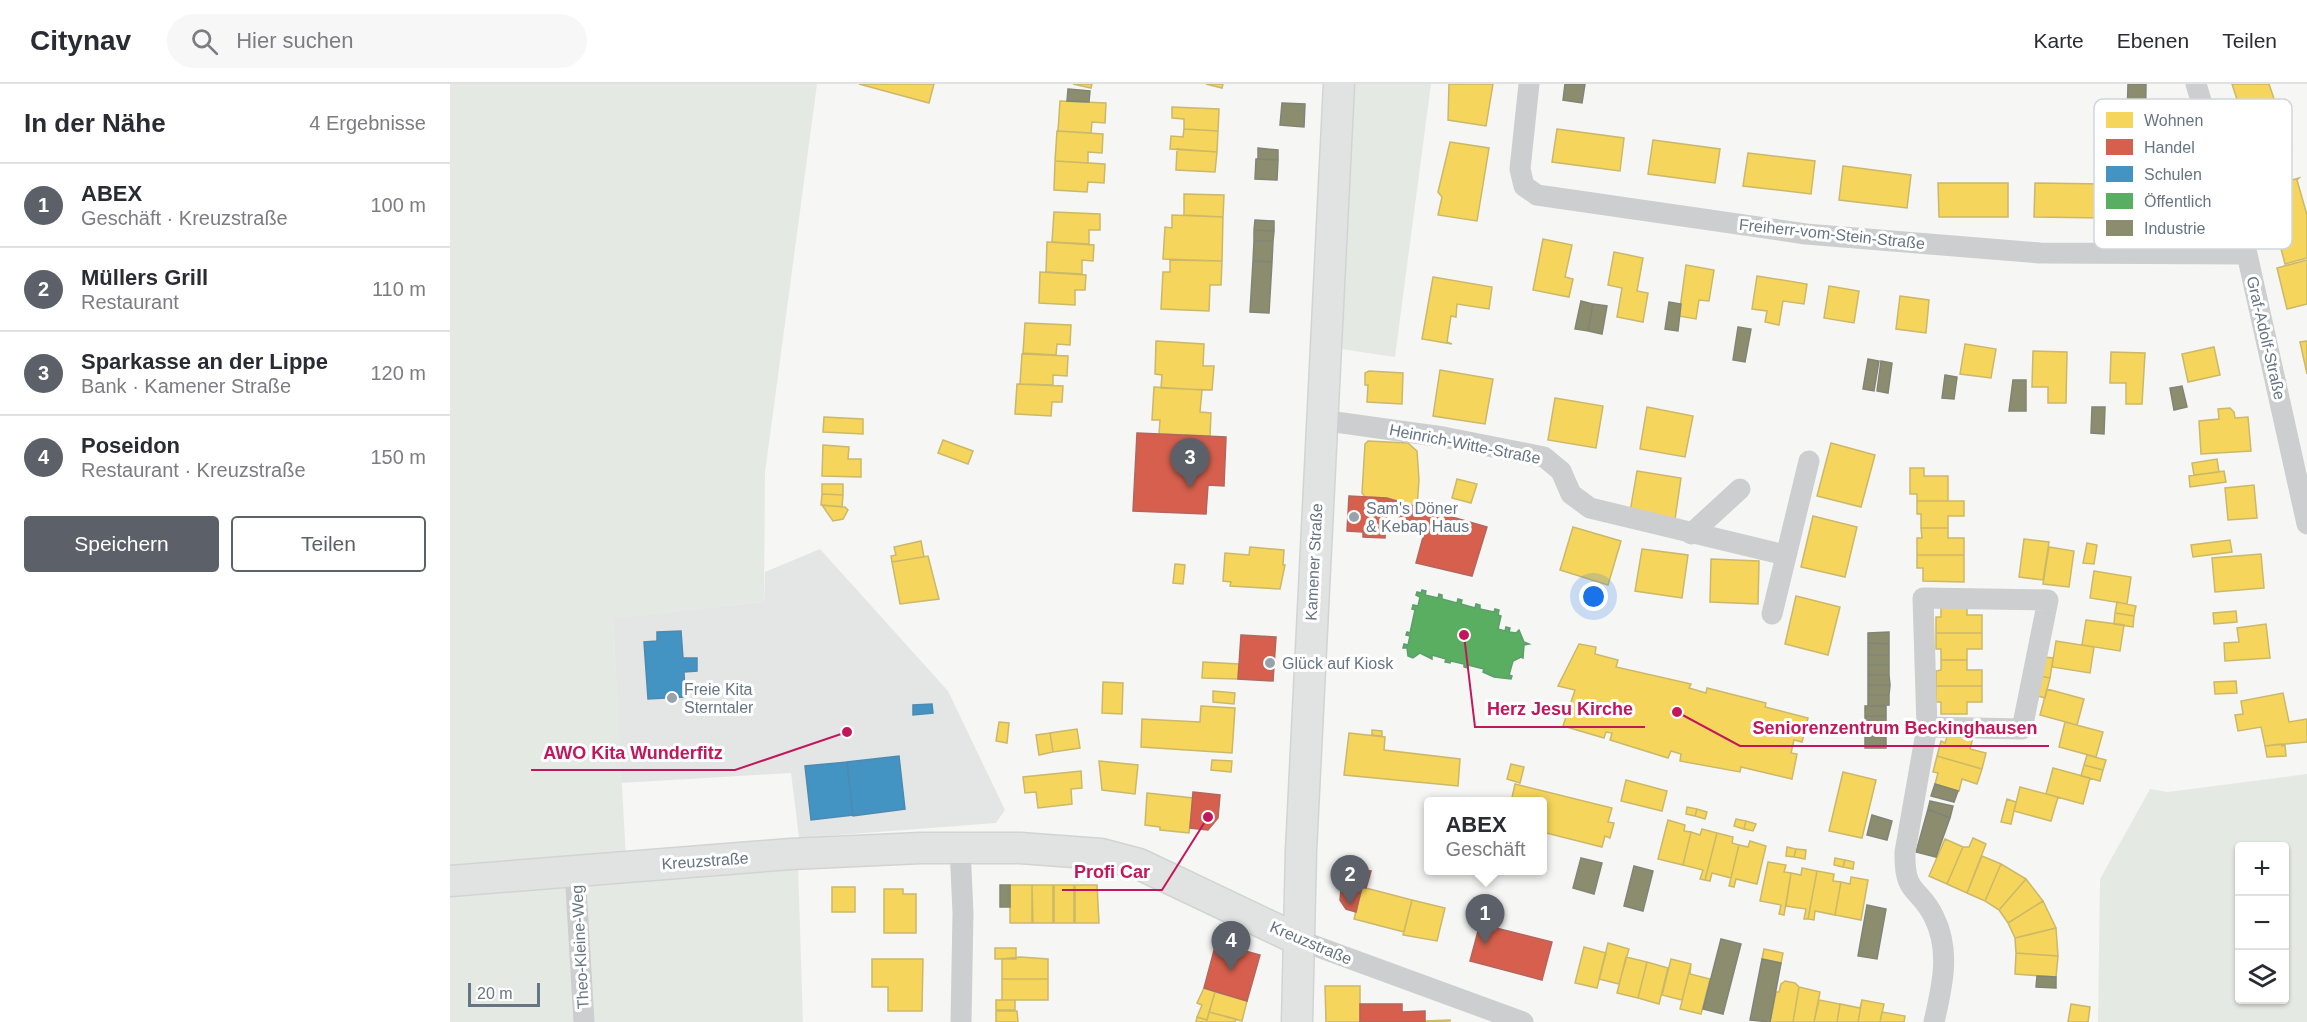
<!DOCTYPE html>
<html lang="de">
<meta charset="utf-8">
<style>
body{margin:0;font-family:Helvetica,sans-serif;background:#f7f7f7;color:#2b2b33}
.controls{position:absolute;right:18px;bottom:18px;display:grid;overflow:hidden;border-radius:6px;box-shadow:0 2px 4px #0004}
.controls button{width:54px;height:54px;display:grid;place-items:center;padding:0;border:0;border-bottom:2px solid #e1e1e2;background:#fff;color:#2b2b33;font:30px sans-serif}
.scale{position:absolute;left:18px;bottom:15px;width:72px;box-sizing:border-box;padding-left:6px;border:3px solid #667484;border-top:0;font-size:16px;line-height:21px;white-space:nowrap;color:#667484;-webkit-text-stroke:4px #fff;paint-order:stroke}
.you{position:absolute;left:1144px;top:513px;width:21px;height:21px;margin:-15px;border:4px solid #fff;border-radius:50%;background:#1a73e8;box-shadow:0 0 0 9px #1a73e833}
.badge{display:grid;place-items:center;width:39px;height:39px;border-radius:50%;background:#5c6169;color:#fff;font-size:20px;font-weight:700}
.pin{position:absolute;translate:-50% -50px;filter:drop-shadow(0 2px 3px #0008)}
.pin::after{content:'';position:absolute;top:32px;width:21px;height:18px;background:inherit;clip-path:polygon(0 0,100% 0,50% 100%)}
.popup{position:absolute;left:974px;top:713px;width:123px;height:78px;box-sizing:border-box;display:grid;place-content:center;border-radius:6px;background:#fff;filter:drop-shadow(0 2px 4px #0005);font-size:20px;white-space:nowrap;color:#7c7c81}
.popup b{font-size:22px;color:#2b2b33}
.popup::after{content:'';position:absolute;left:50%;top:100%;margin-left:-12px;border:12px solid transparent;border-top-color:#fff}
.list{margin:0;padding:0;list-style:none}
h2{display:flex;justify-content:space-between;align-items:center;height:78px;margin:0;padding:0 24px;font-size:26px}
h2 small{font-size:20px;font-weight:400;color:#7c7c81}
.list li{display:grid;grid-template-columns:39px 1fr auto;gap:18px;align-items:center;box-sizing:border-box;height:84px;padding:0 24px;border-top:2px solid #e1e1e2}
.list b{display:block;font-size:22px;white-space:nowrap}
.list p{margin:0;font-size:20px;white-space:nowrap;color:#7c7c81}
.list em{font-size:20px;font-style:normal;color:#7c7c81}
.actions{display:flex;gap:12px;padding:18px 24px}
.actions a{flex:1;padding:14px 0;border:2px solid #5c6169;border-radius:6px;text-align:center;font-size:21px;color:#5c6169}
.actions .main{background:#5c6169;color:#fff}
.icon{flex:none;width:33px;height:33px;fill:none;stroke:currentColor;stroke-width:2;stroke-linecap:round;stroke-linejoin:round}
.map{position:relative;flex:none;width:1857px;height:938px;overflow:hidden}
header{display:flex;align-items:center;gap:36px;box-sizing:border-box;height:84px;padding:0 30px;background:#fff;border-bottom:2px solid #e1e1e2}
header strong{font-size:28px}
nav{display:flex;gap:33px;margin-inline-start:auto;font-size:21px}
.search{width:420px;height:54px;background:#f7f7f7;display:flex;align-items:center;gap:15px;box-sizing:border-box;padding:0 21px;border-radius:33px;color:#7c7c81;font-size:22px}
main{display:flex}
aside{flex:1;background:#fff}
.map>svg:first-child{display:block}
.built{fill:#e4e6e6}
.green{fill:#e5e9e3;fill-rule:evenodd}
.homes{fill:#f6d55c;stroke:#cbb868;stroke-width:1.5}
.shops{fill:#d6604d;stroke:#b4665e;stroke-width:1.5}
.schools{fill:#4393c3;stroke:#4e8ab0;stroke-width:1.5}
.public{fill:#5aae61;stroke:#5e9d6c;stroke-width:1.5}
.industry{fill:#8c8c6e;stroke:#818575;stroke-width:1.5}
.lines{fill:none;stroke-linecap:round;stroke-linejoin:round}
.secondary-casing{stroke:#d2d4d4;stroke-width:33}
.street{stroke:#cdced0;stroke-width:21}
.secondary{stroke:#e1e2e2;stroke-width:30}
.poi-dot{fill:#98a2ac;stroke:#fff;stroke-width:2}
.labels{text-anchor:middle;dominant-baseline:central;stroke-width:6;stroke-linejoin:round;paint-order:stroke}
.street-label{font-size:16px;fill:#667484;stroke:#fff}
.poi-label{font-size:16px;fill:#667484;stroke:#fff;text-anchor:start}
.key{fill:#fff;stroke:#d1d5da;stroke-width:1.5}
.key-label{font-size:16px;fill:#667484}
.leader{fill:none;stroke:#c2185b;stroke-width:2}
.callout-dot{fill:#c2185b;stroke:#fff;stroke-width:2}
.callout-label{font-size:18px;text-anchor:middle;font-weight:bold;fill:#c2185b;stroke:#fff;stroke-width:6;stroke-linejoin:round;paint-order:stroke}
</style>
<header>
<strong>Citynav</strong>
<div class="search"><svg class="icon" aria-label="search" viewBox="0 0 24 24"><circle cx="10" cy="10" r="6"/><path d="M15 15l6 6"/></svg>Hier suchen</div>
<nav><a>Karte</a><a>Ebenen</a><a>Teilen</a></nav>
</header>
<main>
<aside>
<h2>In der Nähe<small>4 Ergebnisse</small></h2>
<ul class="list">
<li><span class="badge">1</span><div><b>ABEX</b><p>Geschäft · Kreuzstraße</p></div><em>100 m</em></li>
<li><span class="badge">2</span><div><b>Müllers Grill</b><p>Restaurant</p></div><em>110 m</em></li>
<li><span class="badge">3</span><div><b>Sparkasse an der Lippe</b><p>Bank · Kamener Straße</p></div><em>120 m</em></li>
<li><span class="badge">4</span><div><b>Poseidon</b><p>Restaurant · Kreuzstraße</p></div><em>150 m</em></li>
</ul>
<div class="actions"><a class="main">Speichern</a><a>Teilen</a></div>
</aside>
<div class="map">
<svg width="1857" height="938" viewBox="0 0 1857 938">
<rect width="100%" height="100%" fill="#f6f6f5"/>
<path class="built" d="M370,465L498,607L555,726L546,739L349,754L341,689L171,699L163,534L314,518L315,488Z"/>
<path class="green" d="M0,0H367L315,389L314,518L163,535L177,794L348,781L353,938H0Z
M884,0H981L945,273L864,261Z
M1857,690V938H1648L1650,795L1700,705L1718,708ZM1834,762V916H1790V762Z"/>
<path class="homes" d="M409,0H484L479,19Z
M623,0H642L641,4Z
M756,0H773L772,4Z
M999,0H1043L1036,42L998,36Z
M1782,0H1819L1836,50L1833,51L1836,62L1840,63L1806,74Z
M610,17L656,19L655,39L642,38L641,49L608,47Z
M722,23L769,25L768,47L734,45V35L722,34Z
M734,45L768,47L767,68L720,65L721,52L733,53Z
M1107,45L1174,54L1170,87L1102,78Z
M607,47L653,50L652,69L638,68V79L605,77Z
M1203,56L1270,65L1265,99L1198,90Z
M1000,58L1039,64L1027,137L988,131L992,113L988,108Z
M727,65L767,68L765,88L726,86Z
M1298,69L1365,77L1361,110L1293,102Z
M605,77L655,80L654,99L638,98L637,108L604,106Z
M1393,82L1461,91L1457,124L1389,116Z
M1849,94L1847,96L1857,131V174L1835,180L1815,103Z
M1488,99H1558V133H1489Z
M1585,99L1654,100V134L1584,133Z
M1681,100H1750V135L1681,134Z
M734,110L774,111L773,133L734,131Z
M604,128L650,130V146H639V160L602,158Z
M722,131L773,133L772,177L713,175L715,143L722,144Z
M1093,155L1122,161L1115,193L1123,195L1119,213L1083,206Z
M597,158L644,161L643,177L632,176V190L596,188Z
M1164,168L1193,174L1187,207L1198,209L1193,238L1167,233L1172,204L1158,201Z
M720,176L772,177L771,201H760L759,227L711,225L713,188H720Z
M1857,176V220L1837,225L1827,184Z
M1236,181L1264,186L1259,217L1249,216L1246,235L1229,232Z
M590,188L636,191L635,206H625V221L589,219Z
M1307,192L1357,200L1354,220L1333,217L1329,241L1315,238L1317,227L1302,225Z
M983,193L1042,203L1039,225L1007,220L1006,233L1001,232L997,258L1002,260L972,255Z
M1379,202L1409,207L1404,239L1374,234Z
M1450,212L1479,216L1476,249L1446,245Z
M575,239L621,241L620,261L607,260L606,271L573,269Z
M706,257L754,260L753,282H764L762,306L711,304L712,291L705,290Z
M1857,257V290L1850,258Z
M1515,260L1546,265L1541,294L1510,290Z
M1764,263L1770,291L1738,298L1732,270Z
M1583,267L1617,268L1616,319H1598V303H1582Z
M1661,268L1695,269L1692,320H1676V299H1660Z
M572,270L618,272L617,292L603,291V301L570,300Z
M990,286L1043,295L1035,340L983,332Z
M919,287L953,289L952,320L917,318L918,301H915V289Z
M567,300L613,302L612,318H602L601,332L565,330Z
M704,303L752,306L750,328L761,329L760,352L709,350L710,336H702Z
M1105,314L1153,322L1146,364L1098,356Z
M1197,323L1243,332L1235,373L1190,365Z
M1780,324L1784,328L1785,334L1798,333L1801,367L1751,370L1749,337L1769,335L1768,325Z
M374,333L413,335V350L373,348Z
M493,356L523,367L518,380L488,369Z
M918,357L958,359L967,367L969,396L967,423L938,414L915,413L912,409L915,360Z
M1381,359L1425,371L1411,423L1367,412Z
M373,361L399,363L398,375H411V393L372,392Z
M1767,375L1769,388L1744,391L1742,379Z
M1460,384H1474V392H1498V417H1467V410H1460Z
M1187,387L1231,394L1225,435L1180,428Z
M1774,387L1776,398L1740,403L1739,392Z
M1007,395L1027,400L1021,419L1002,414Z
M372,400H393V411L372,410Z
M1804,401L1807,434L1778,436L1775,404Z
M372,410L393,411L392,423L371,421Z
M1467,417H1514V432H1498V444H1471V430H1467Z
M372,421L395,423L398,426L393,435L383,437Z
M1363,432L1407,443L1395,493L1351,483Z
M1123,443L1171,457L1158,501L1110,486Z
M1471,444H1498V454H1514V471H1467V454H1472Z
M1574,455L1599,458L1593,496L1569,493Z
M1780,456L1782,468L1743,473L1741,461Z
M471,457L474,473L442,478L441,472L446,471L444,463Z
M1637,459L1647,461L1644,480L1633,479Z
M800,463L834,466L833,481H835L830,505L780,502L781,498L773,497L775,469L799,471Z
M1599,463L1624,467L1619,503L1593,500Z
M1192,465L1238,471L1232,514L1185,507Z
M1811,470L1814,504L1765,508L1762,474Z
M1467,471H1514V498L1473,497V484H1467Z
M478,472L489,515L450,520L442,478Z
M1261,475L1309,477L1308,520L1260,518Z
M725,480L735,481L733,500L723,499Z
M1644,487L1681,493L1677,520L1640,514Z
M1346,512L1390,523L1378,571L1335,560Z
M1667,518L1686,522L1684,532L1665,529Z
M1517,520V531H1532V549H1486V533H1491V521Z
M1786,527L1787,538L1764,540L1763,529Z
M1665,529L1684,532L1683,543L1664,540Z
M1636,536L1674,541L1670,567L1632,561Z
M1816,540L1820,574L1775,577L1774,559L1789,558L1787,544Z
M1486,549H1532V565H1517V576H1491V565H1486Z
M1606,557L1644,563L1640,589L1602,583Z
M1129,560L1146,563L1145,570L1168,576L1166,583L1241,600L1239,604L1256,609L1257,604L1316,619L1315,623L1358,634L1352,658L1344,656L1341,669L1347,670L1342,695L1291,683L1290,688L1230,677L1231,670L1221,667L1218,674L1160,656L1162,649L1156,648L1154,654L1113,642L1125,606L1108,602Z
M1593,573L1603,574L1600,594L1590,592Z
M1491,576H1517V586H1532V602H1486V587L1491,586Z
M753,578L789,580L788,595L752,594Z
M1590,592L1600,594L1595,614L1585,611Z
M1786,597L1787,609L1765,610L1764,598Z
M653,598L673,599L672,630L652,629Z
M1486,602H1532V618H1517V630H1491V618H1486Z
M1597,605L1634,615L1627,641L1590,631Z
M763,607L785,609L784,620L763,618Z
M1833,609L1839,638L1857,635V658L1815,662L1811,643L1788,647L1785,631L1793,630L1791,617Z
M751,622L785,624L782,669L691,663L692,635L750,638Z
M549,638L559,639L557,659L546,657Z
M1615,638L1653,648L1646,673L1609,663Z
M627,645L630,664L603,668L600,649Z
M922,646L932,647V652L922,651Z
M1499,647L1523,653L1520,665L1536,669L1532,685L1487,672L1491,657L1495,659Z
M600,649L603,668L589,671L586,651Z
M899,649L935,653L934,666L1010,675L1008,702L894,691Z
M1831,660L1832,662L1835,661L1836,672L1817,673L1815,662Z
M1637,671L1656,676L1653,686L1634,681Z
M1487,672L1532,685L1527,700L1512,695L1509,707L1485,700L1488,689L1483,688Z
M762,676L782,677L781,688L761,686Z
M649,677L688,681L685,710L652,706Z
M1061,680L1074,683L1070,699L1057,695Z
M1634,681L1653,686L1650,697L1631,692Z
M1603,684L1640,694L1633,720L1596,710Z
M631,687L632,704L621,705L622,720L588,724L586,708L575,709L573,693Z
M1393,688L1426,696L1412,754L1379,747Z
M1176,696L1217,707L1212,727L1171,717Z
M1065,700L1162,724L1158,738L1164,739L1160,754L1155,752L1152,763L1092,748V718H1061Z
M1570,703L1608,713L1601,737L1564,727Z
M697,709L743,714L739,749L710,746V743L695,741Z
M1557,715L1566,718L1561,740L1551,738Z
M1237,723L1247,725L1245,732L1236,730Z
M1247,725L1257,728L1255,735L1245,732Z
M1286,735L1296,737L1294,745L1284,742Z
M1218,736L1235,741L1234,747L1241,748L1233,781L1208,775Z
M1296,737L1306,740L1303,747L1294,745Z
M1252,745L1267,749L1255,796L1250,795L1253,786L1233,781L1241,748L1250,751Z
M1267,749L1283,753L1282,759L1289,761L1281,794L1262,789L1260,797L1255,796Z
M1523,754L1536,760L1517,809L1497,800L1513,763H1519Z
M1495,755L1513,763L1497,800L1479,792Z
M1300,757L1316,762L1307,800L1286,795L1284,803L1279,802L1289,761L1298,763Z
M1337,763L1346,765L1344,773L1336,772Z
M1346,765L1356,766L1355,775L1344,773Z
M1532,772L1551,780L1535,817L1517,809Z
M1385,774L1395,776L1393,783L1384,781Z
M1395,776L1404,778L1403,785L1393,783Z
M1318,778L1336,781L1334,788L1341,789L1334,831L1329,830L1331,821L1310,817Z
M1551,780L1576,795L1549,826L1535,817Z
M1352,784L1367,787L1358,835H1354L1356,825L1336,822L1341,789L1351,791Z
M1367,787L1384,790L1383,797L1391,798L1385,831L1365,827L1364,836L1358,835Z
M1401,793L1418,796L1411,836L1385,831L1391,798L1400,800Z
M1576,795L1593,817L1558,839L1549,826Z
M560,801H582V839H560Z
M582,801H603V839H583Z
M604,801H624V839H604Z
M625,801H647L649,839H625Z
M382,803H405V828H382Z
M912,803L962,816L954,848L904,835Z
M434,805H453V810H466V849H434Z
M962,816L995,824L987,857L953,851Z
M1593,817L1606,844L1565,854L1558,839Z
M1606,844L1608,872L1566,869L1565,854Z
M1158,859L1179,865L1169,900L1149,895Z
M1134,863L1156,869L1147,904L1125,899Z
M545,864H566V875H545Z
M1314,865L1333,869L1331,879L1312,875Z
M1566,869L1608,872L1606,893L1565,890Z
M570,873L598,875V895H552V875Z
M1176,873L1197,878L1188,914L1167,909Z
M422,875H473L472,927H438V903H422Z
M1221,875L1241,880L1232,916L1212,911Z
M1197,878L1218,884L1209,920L1188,914Z
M1241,880L1240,890L1260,895L1251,930L1230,925Z
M552,895H598V916H552Z
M1335,897L1345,899L1349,903L1343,938H1320L1326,908H1329L1331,900Z
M875,902H910V938H876Z
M1349,903L1370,908L1364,938H1343Z
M754,904L765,908L757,936L747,933L752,921L747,919Z
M765,908L797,917L792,937L759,928Z
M546,916H565V926H546Z
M1369,916L1390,920L1387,938H1364Z
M1412,916L1408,938H1387L1390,920L1410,924Z
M1412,916L1434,920L1430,938H1408Z
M1621,920L1640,923L1638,938H1618Z
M546,927H567L568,938H546Z
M759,928L786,935L785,938H746L747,933L757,936Z
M1432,928L1455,932L1454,938H1430Z
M1000,936V938H975V937Z"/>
<path class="shops" d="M687,349L776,353L774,402L758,401L756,430L683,427Z
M899,412L936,414L1037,443L1022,492L966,479L976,442L936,428L935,454L913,453V448L897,447Z
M791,551L826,553L823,597L788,595Z
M743,708L770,711L768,734L758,746L740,744Z
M893,785L921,787L916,804L912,803L906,828L896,825L890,816Z
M1030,840L1102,858L1092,896L1020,877Z
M766,859L810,871L797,917L754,904Z
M910,920H952V928L975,927V938H910Z"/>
<path class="schools" d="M231,547L233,574H247V587L234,588L235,613L198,615L194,558L207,557V548Z
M482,620L483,629L463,631V621Z
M449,672L455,725L403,732L397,678Z
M397,678L403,731L361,736L355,682Z"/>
<path class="public" d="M972,506L976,507L975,511L988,514L989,510L992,511V515L1007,519L1008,515L1012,516L1011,520L1025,524L1026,520L1030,521V525L1044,528L1045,525L1049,526L1048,531L1051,532L1048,545L1055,547L1056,543L1060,544L1059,548L1066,549L1069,546L1074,558L1079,560L1074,561L1073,574L1071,573L1063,577L1059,591L1062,592L1061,595L1044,593L1033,588L1034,585L1018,581V584L1014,583V580L1001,577L1000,579L995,578L996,575L982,571V575L970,569L963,574L958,572L957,564H953L954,560L958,561L960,552L956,551L957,548L960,549L965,526L962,525L963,521L968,522L970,513L966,511L967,508L971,509Z"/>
<path class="industry" d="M1115,0H1135L1132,19L1113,16Z
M1678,0H1696L1695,70L1676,69Z
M618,5L640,7L639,18L617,17Z
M832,19L855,20L854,43L830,41Z
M808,64L828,66V76L808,75Z
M806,75L828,76L827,96L805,95Z
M805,136L824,137V147L804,146Z
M804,146L824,147L823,157H804Z
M804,157H823L822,178L803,177Z
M803,177L822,178L819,229L800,228Z
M1131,217L1143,220L1138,247L1125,245Z
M1219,218L1231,220L1228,247L1215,245Z
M1143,220L1157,222L1152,250L1138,247Z
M1288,243L1301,245L1295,278L1283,276Z
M1418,275L1429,277L1424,307L1413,305Z
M1431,277L1442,279L1438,309L1427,307Z
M1495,291L1507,293L1504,315L1492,314Z
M1563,296H1576V327H1559Z
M1732,302L1737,323L1724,326L1720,304Z
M1642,323H1655L1654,350L1641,349Z
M1439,548V560L1418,559V549Z
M1418,559L1439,560V571H1418Z
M1418,571H1439V581H1418Z
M1418,581H1439V591H1418Z
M1418,591H1439L1440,601H1418Z
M1418,601H1440L1439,611H1418Z
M1418,611H1439V621L1418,622Z
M1415,622H1436V632H1415Z
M1415,632H1436V642L1415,643Z
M1436,642V653H1415V643Z
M1415,653H1436V664H1415Z
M1485,700L1508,707L1504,718L1481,712Z
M1480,717L1503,722L1500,734L1478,725Z
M1478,725L1500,734L1486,773L1466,768Z
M1422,731L1442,737L1437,756L1417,751Z
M1131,774L1152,779L1144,810L1123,804Z
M1184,782L1203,787L1193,827L1174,822Z
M550,801H560V823H550Z
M1417,821L1436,825L1427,875L1408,872Z
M1271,855L1291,860L1273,930L1253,925Z
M1312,875L1331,879L1320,938L1300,936Z
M1587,892L1606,893V904L1586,903Z"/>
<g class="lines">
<g class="secondary-casing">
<path id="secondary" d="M0,797L341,770L471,764H570L651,770L689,780L849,856
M847,938L851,767L889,0"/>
</g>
<path class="street" d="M1079,0L1070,85L1074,102L1087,111L1356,150L1590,169L1797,170
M1746,0L1797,170L1857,440
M871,336L993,353L1094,373L1111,387L1121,410L1140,424L1335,471
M1241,450L1290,405
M1322,530L1359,377
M1477,643L1572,645L1598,516L1473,514L1477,643L1455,768C1454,812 1469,802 1484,833C1501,867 1492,903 1484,938
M510,763L513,829L511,938
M125,787L134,938
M849,856L1073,938"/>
<use href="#secondary" class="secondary"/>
</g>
<g class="poi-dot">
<circle cx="904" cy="433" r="6"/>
<circle cx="820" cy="579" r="6"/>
<circle cx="222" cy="614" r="6"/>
</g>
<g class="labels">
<g class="street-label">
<text transform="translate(1382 150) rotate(6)">Freiherr-vom-Stein-Straße</text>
<text transform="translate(1816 254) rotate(77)">Graf-Adolf-Straße</text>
<text transform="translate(1015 360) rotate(11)">Heinrich-Witte-Straße</text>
<text transform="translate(864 478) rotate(-87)">Kamener Straße</text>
<text transform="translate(255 777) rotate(-4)">Kreuzstraße</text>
<text transform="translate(861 859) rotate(23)">Kreuzstraße</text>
<text transform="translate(130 863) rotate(-93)">Theo-Kleine-Weg</text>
</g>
<g class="poi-label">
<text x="916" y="424">Sam's Döner<tspan x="916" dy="18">&amp; Kebap Haus</tspan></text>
<text x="832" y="579">Glück auf Kiosk</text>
<text x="234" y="605">Freie Kita<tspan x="234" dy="18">Sterntaler</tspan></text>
</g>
</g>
<rect x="1644" y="15" width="198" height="150" rx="9" class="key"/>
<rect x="1656" y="28" width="27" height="16" fill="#f6d55c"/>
<rect x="1656" y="55" width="27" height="16" fill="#d6604d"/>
<rect x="1656" y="82" width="27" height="16" fill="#4393c3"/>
<rect x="1656" y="109" width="27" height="16" fill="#5aae61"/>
<rect x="1656" y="136" width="27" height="16" fill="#8c8c6e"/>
<g class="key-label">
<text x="1694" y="42">Wohnen</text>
<text x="1694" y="69">Handel</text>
<text x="1694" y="96">Schulen</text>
<text x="1694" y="123">Öffentlich</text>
<text x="1694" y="150">Industrie</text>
</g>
<path class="leader" d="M1014 551L1025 643H1195M1227 628L1290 662H1599M397 648L285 686H81M758 733L712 806H612"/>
<g class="callout-dot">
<circle cx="1014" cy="551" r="6"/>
<circle cx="1227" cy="628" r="6"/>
<circle cx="397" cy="648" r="6"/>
<circle cx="758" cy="733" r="6"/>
</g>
<g class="callout-label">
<text x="1110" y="631">Herz Jesu Kirche</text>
<text x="1445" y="650">Seniorenzentrum Beckinghausen</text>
<text x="183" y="675">AWO Kita Wunderfitz</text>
<text x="662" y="794">Profi Car</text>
</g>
</svg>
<div class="controls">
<button>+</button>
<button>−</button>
<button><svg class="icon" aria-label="layers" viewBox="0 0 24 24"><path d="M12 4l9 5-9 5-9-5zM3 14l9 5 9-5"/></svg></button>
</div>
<div class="scale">20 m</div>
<div class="you"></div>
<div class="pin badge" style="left:1035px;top:860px">1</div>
<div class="popup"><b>ABEX</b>Geschäft</div>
<div class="pin badge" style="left:900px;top:821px">2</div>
<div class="pin badge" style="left:740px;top:404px">3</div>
<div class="pin badge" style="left:781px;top:887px">4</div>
</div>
</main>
